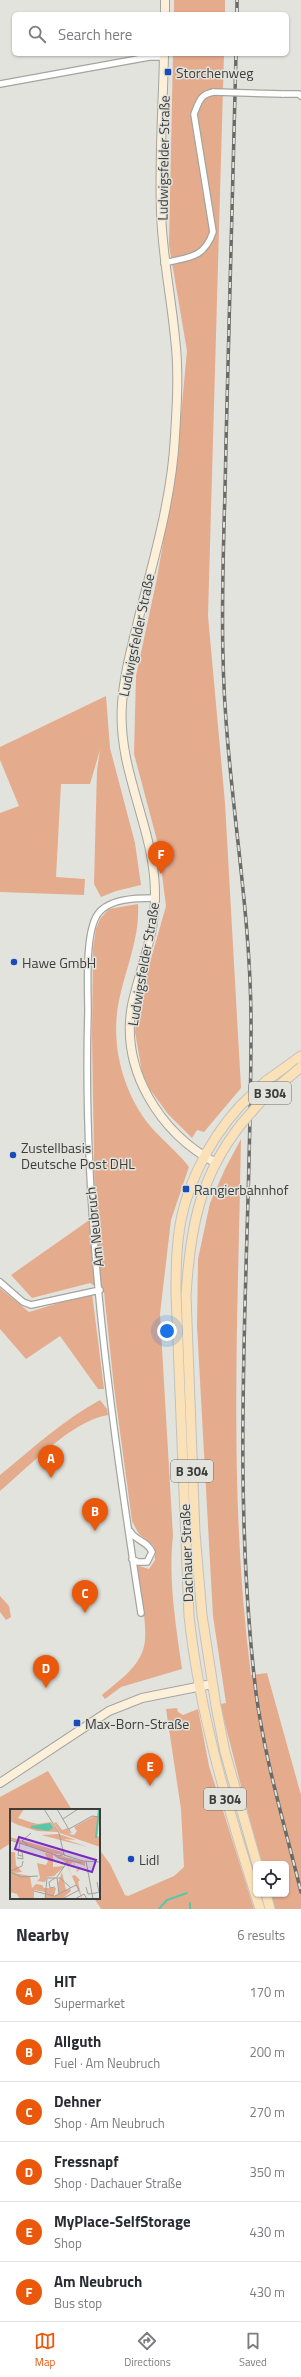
<!DOCTYPE html>
<meta charset="utf-8">
<style>
body{margin:0;font-family:"Titillium Web",sans-serif;background:#f2f2f3;color:#2b2b33}
.controls{position:absolute;right:12px;bottom:12px;display:grid;overflow:hidden;border-radius:6px;box-shadow:0 1px 3px #0004}
.controls button{width:36px;height:36px;display:grid;place-items:center;padding:0;border:0;border-bottom:1px solid #e1e1e2;background:#fff;color:#2b2b33;font:20px sans-serif}
.you{position:absolute;left:167px;top:1331px;width:14px;height:14px;margin:-10px;border:3px solid #fff;border-radius:50%;background:#1a73e8;box-shadow:0 0 0 6px #1a73e833}
.badge{display:grid;place-items:center;width:26px;height:26px;border-radius:50%;background:#ea580c;color:#fff;font-size:13px;font-weight:700}
.pin{position:absolute;translate:-50% -33px;filter:drop-shadow(0 1px 2px #0008)}
.pin::after{content:'';position:absolute;top:21px;width:14px;height:12px;background:inherit;clip-path:polygon(0 0,100% 0,50% 100%)}
.list{margin:0;padding:0;list-style:none}
h2{display:flex;justify-content:space-between;align-items:center;height:52px;margin:0;padding:0 16px;font-size:17px}
h2 small{font-size:13px;font-weight:400;color:#7c7c81}
.list li{display:grid;grid-template-columns:26px 1fr auto;gap:12px;align-items:center;box-sizing:border-box;height:60px;padding:0 16px;border-top:1px solid #e1e1e2}
.list b{display:block;font-size:15px;white-space:nowrap}
.list p{margin:0;font-size:13px;white-space:nowrap;color:#7c7c81}
.list em{font-size:13px;font-style:normal;color:#7c7c81}
.icon{flex:none;width:22px;height:22px;fill:none;stroke:currentColor;stroke-width:2;stroke-linecap:round;stroke-linejoin:round}
.map{position:relative;flex:none;width:301px;height:1909px;overflow:hidden}
.search{position:absolute;background:#fff;box-shadow:0 1px 3px #0004;left:12px;right:12px;top:12px;height:44px;display:flex;align-items:center;gap:10px;box-sizing:border-box;padding:0 14px;border-radius:6px;color:#7c7c81;font-size:15px}
.sheet{height:412px;background:#fff}
nav{display:flex;justify-content:space-around;align-items:center;box-sizing:border-box;height:56px;border-top:1px solid #e1e1e2;background:#fff;font-size:11px;color:#7c7c81}
nav a{display:grid;justify-items:center;gap:2px}
nav .on{color:#ea580c}
.map>svg:first-child{display:block}
.green{fill:#e5ab8d}
.lines{fill:none;stroke-linecap:round;stroke-linejoin:round}
.stream{stroke:#57c8a7;stroke-width:2}
.street-casing{stroke:#a4a59f;stroke-width:8}
.secondary-casing{stroke:#a4a59f;stroke-width:10}
.primary-casing{stroke:#c1c1c0;stroke-width:11}
.street{stroke:#fff;stroke-width:5.5}
.secondary{stroke:#fdf0db;stroke-width:8}
.primary{stroke:#fae1b8;stroke-width:9}
.rail-casing{stroke:#6a6a67;stroke-width:3.5}
.rail{stroke:#e2e3dd;stroke-width:2;stroke-dasharray:6;stroke-linecap:butt}
.street-bridge-casing{stroke:#a4a59f;stroke-width:8;stroke-linecap:butt}
.primary-bridge-casing{stroke:#c1c1c0;stroke-width:11;stroke-linecap:butt}
.street-bridge{stroke:#fff;stroke-width:5.5}
.primary-bridge{stroke:#fae1b8;stroke-width:9}
.poi-dot{fill:#194cb9;stroke:#e2e3dd;stroke-width:1.5}
.labels{text-anchor:middle;dominant-baseline:central;stroke-width:3;stroke-linejoin:round;paint-order:stroke}
.shield{fill:#e2e3dd;stroke:#6e6f6c;stroke-width:1}
.shield-label{font-size:13px;font-weight:bold;fill:#3d3d3b}
.poi-label{font-size:14px;fill:#3d3d3b;stroke:#e2e3dd;text-anchor:start}
.street-label{font-size:14px;fill:#3d3d3b;stroke:#e2e3dd}
.inset-river{fill:none;stroke:#57c8a7;stroke-width:2}
.inset-road{fill:none;stroke:#a0a19c;stroke-width:1}
.view{fill:#7b2cbf;fill-opacity:0.15;stroke:#7b2cbf;stroke-width:2}
.inset-edge{fill:none;stroke:#3d3d3b;stroke-width:2}
</style>
<div class="map">
<svg width="301" height="1909" viewBox="0 0 301 1909">
<rect width="100%" height="100%" fill="#e2e3dd"/>
<path class="green" d="M174,0H225V14H174Z
M173,54H224L208,616L225,803L241,1088L204,1132L197,1130L192,1138L168,1114L149,1088L142,1072L135,1032L137,1008L166,906L158,844L134,754L136,676L157,578L176,468L187,351L169,245Z
M106,696L110,748L135,843L141,885L116,891L101,897L94,884L97,770L100,750L90,784H61L56,877L85,879L84,895L0,892V813L19,806L0,760V747Z
M138,904C140,936 127,965 120,996C109,1041 122,1092 151,1127C163,1141 178,1152 189,1167L171,1220L160,1314L173,1536C168,1580 176,1626 182,1669L121,1687L105,1699L102,1695C117,1682 136,1670 143,1650C150,1631 139,1585 136,1565L149,1569L155,1560L154,1546L139,1534L132,1521L114,1387L104,1292L90,1283L32,1298L11,1275L95,1216L92,1037L93,949L96,929L100,919L109,909Z
M241,1139C238,1318 228,1497 251,1675L267,1673L301,1795V1909H275L271,1894H286V1864H261L220,1704L226,1703L213,1616L197,1326L198,1259L210,1203L225,1169Z
M0,1288L29,1312L92,1293L104,1389H98L60,1336L26,1359L0,1329Z
M100,1400L107,1409L108,1415C71,1421 29,1467 0,1491V1475C32,1449 63,1420 100,1400Z
M0,1596L9,1606L11,1617L6,1620L0,1612Z
M177,1708L178,1712L183,1715L198,1709L209,1766L254,1909H101L94,1898H99V1849L110,1864L125,1895L128,1896L174,1876L184,1867L181,1809L166,1709Z
M48,1771L72,1810H11V1843L0,1850V1797Z"/>
<g class="lines">
<path class="stream" d="M190,1903V1909
M159,1909L167,1900L187,1893"/>
<g class="street-casing">
<path id="street" d="M0,84L149,57H164
M282,94H299L301,96
M164,263C188,257 204,259 213,232L194,114C199,102 200,94 214,92
M0,1282L23,1302L31,1305L100,1290
M130,1531C135,1541 148,1541 152,1552L147,1562H138L132,1559
M141,1613C110,1415 82,1213 88,1012C88,988 85,938 96,917C106,898 137,898 155,898"/>
</g>
<g class="secondary-casing">
<path id="secondary" d="M165,14V0
M164,54C163,106 159,159 161,211C162,254 171,295 175,338C179,370 177,404 175,436C172,496 155,555 140,613C133,643 124,673 122,704C117,773 156,829 155,897C155,935 140,969 132,1005C120,1070 160,1133 216,1163
M0,1783L109,1711L142,1698L212,1684"/>
</g>
<g class="primary-casing">
<path id="primary" d="M266,1081L301,1056
M240,1106C208,1141 182,1192 178,1241C176,1258 176,1275 176,1293L189,1616C200,1718 229,1812 260,1909
M242,1123C199,1177 190,1229 186,1296L195,1533L202,1615L216,1706L225,1752L257,1864
M266,1894L270,1909"/>
</g>
<use href="#street" class="street"/>
<use href="#secondary" class="secondary"/>
<use href="#primary" class="primary"/>
<g class="rail-casing">
<path id="rail" d="M237,14V0
M236,54C233,184 229,314 226,443C225,514 221,585 223,656C225,777 250,896 251,1017C252,1242 229,1468 256,1693C265,1761 285,1826 301,1892"/>
</g>
<use href="#rail" class="rail"/>
<g class="street-bridge-casing">
<path id="street-bridge" d="M214,92L282,94"/>
</g>
<g class="primary-bridge-casing">
<path id="primary-bridge" d="M240,1106L266,1081
M242,1123L263,1099L301,1067"/>
</g>
<use href="#street-bridge" class="street-bridge"/>
<use href="#primary-bridge" class="primary-bridge"/>
</g>
<g class="poi-dot">
<rect x="164" y="68" width="8" height="8" rx="2"/>
<circle cx="14" cy="962" r="4"/>
<circle cx="13" cy="1155" r="4"/>
<rect x="182" y="1185" width="8" height="8" rx="2"/>
<rect x="73" y="1719" width="8" height="8" rx="2"/>
<circle cx="131" cy="1859" r="4"/>
</g>
<g class="labels">
<g class="shield">
<rect x="249" y="1082" width="42" height="22" rx="3"/>
<rect x="171" y="1460" width="42" height="22" rx="3"/>
<rect x="204" y="1788" width="42" height="22" rx="3"/>
</g>
<g class="shield-label">
<text x="270" y="1093">B 304</text>
<text x="192" y="1471">B 304</text>
<text x="225" y="1799">B 304</text>
</g>
<g class="poi-label">
<text x="176" y="72">Storchenweg</text>
<text x="22" y="962">Hawe GmbH</text>
<text x="21" y="1147">Zustellbasis<tspan x="21" dy="16">Deutsche Post DHL</tspan></text>
<text x="194" y="1189">Rangierbahnhof</text>
<text x="85" y="1723">Max-Born-Straße</text>
<text x="139" y="1859">Lidl</text>
</g>
<g class="street-label">
<text transform="translate(163 158) rotate(-89)">Ludwigsfelder Straße</text>
<text transform="translate(136 635) rotate(-78)">Ludwigsfelder Straße</text>
<text transform="translate(143 964) rotate(-80)">Ludwigsfelder Straße</text>
<text transform="translate(94 1227) rotate(-96)">Am Neubruch</text>
<text transform="translate(186 1553) rotate(-92)">Dachauer Straße</text>
</g>
</g>
<g transform="translate(10 1809)">
<rect width="90" height="90" fill="#e2e3dd"/>
<path d="M0,0H14L8,9L20,13L28,15L41,13L48,23L27,22L8,16L0,12ZM88,0L90,1L87,27L90,28V38L50,24L44,14L46,13L52,21L58,19L60,25L64,26L67,22L64,18L84,7L88,8ZM49,25L66,31L54,30L78,38L31,26ZM0,28L52,43L54,46L34,43L0,30ZM0,43H5L6,56L12,63L4,64L20,67L22,79L26,75L32,76L34,79H46L44,87L49,85L48,74L52,63L56,81L60,80L61,82L52,90H35V83L24,81V90L9,89L7,85L0,83ZM35,44L43,45V58L55,57L44,67L37,68L35,73L27,72L30,69L27,54L36,56L38,52ZM43,45L75,53V57L64,53L66,61L71,59L67,63L63,53L58,57L62,67L65,66L70,71L68,73L72,90L57,56L58,55Z" fill="#e5ab8d"/>
<path d="M40,14L43,19L38,22L21,19V17Z" fill="#57c8a7"/>
<path class="inset-river" d="M86,29L89,0"/>
<path class="inset-road" d="M34,0L49,24L54,46L73,52L90,53M47,0L61,24M90,9V25M53,10L68,0M59,20L82,7L90,8M0,31L49,47L55,45M10,34L8,46L12,47M18,36L12,32L21,24M43,45L48,49L72,54M7,49L13,50L12,43M76,52L83,90M1,62L12,57L13,52M0,63L11,68L28,67M47,68L58,52M47,69L49,85M45,78L40,79L39,73L45,69M76,78L78,85L86,84M24,82L44,87M86,84L89,83L87,73M45,87L66,76L69,81L52,90M35,90L37,69H50L61,79M65,90L74,85L77,90"/>
<path class="view" d="M9,28L86,51L82,63L5,40Z"/>
<rect width="90" height="90" class="inset-edge"/>
</g>
</svg>
<div class="controls">
<button><svg class="icon" aria-label="locate" viewBox="0 0 24 24"><circle cx="12" cy="12" r="6"/><path d="M12 2v4M12 18v4M2 12h4M18 12h4"/></svg></button>
</div>
<div class="you"></div>
<div class="pin badge" style="left:51px;top:1478px">A</div>
<div class="pin badge" style="left:95px;top:1531px">B</div>
<div class="pin badge" style="left:85px;top:1613px">C</div>
<div class="pin badge" style="left:46px;top:1688px">D</div>
<div class="pin badge" style="left:150px;top:1786px">E</div>
<div class="pin badge" style="left:161px;top:874px">F</div>
<div class="search"><svg class="icon" aria-label="search" viewBox="0 0 24 24"><circle cx="10" cy="10" r="6"/><path d="M15 15l6 6"/></svg>Search here</div>
</div>
<section class="sheet">
<h2>Nearby<small>6 results</small></h2>
<ul class="list">
<li><span class="badge">A</span><div><b>HIT</b><p>Supermarket</p></div><em>170 m</em></li>
<li><span class="badge">B</span><div><b>Allguth</b><p>Fuel · Am Neubruch</p></div><em>200 m</em></li>
<li><span class="badge">C</span><div><b>Dehner</b><p>Shop · Am Neubruch</p></div><em>270 m</em></li>
<li><span class="badge">D</span><div><b>Fressnapf</b><p>Shop · Dachauer Straße</p></div><em>350 m</em></li>
<li><span class="badge">E</span><div><b>MyPlace-SelfStorage</b><p>Shop</p></div><em>430 m</em></li>
<li><span class="badge">F</span><div><b>Am Neubruch</b><p>Bus stop</p></div><em>430 m</em></li>
</ul>
</section>
<nav>
<a class="on"><svg class="icon" aria-label="map" viewBox="0 0 24 24"><path d="M3 6l6-2 6 2 6-2v14l-6 2-6-2-6 2zM9 4v14M15 6v14"/></svg>Map</a>
<a><svg class="icon" aria-label="directions" viewBox="0 0 24 24"><path d="M12 3l9 9-9 9-9-9zM9 14v-3h6M13 9l2 2-2 2"/></svg>Directions</a>
<a><svg class="icon" aria-label="saved" viewBox="0 0 24 24"><path d="M7 4h10v16l-5-4-5 4z"/></svg>Saved</a>
</nav>
